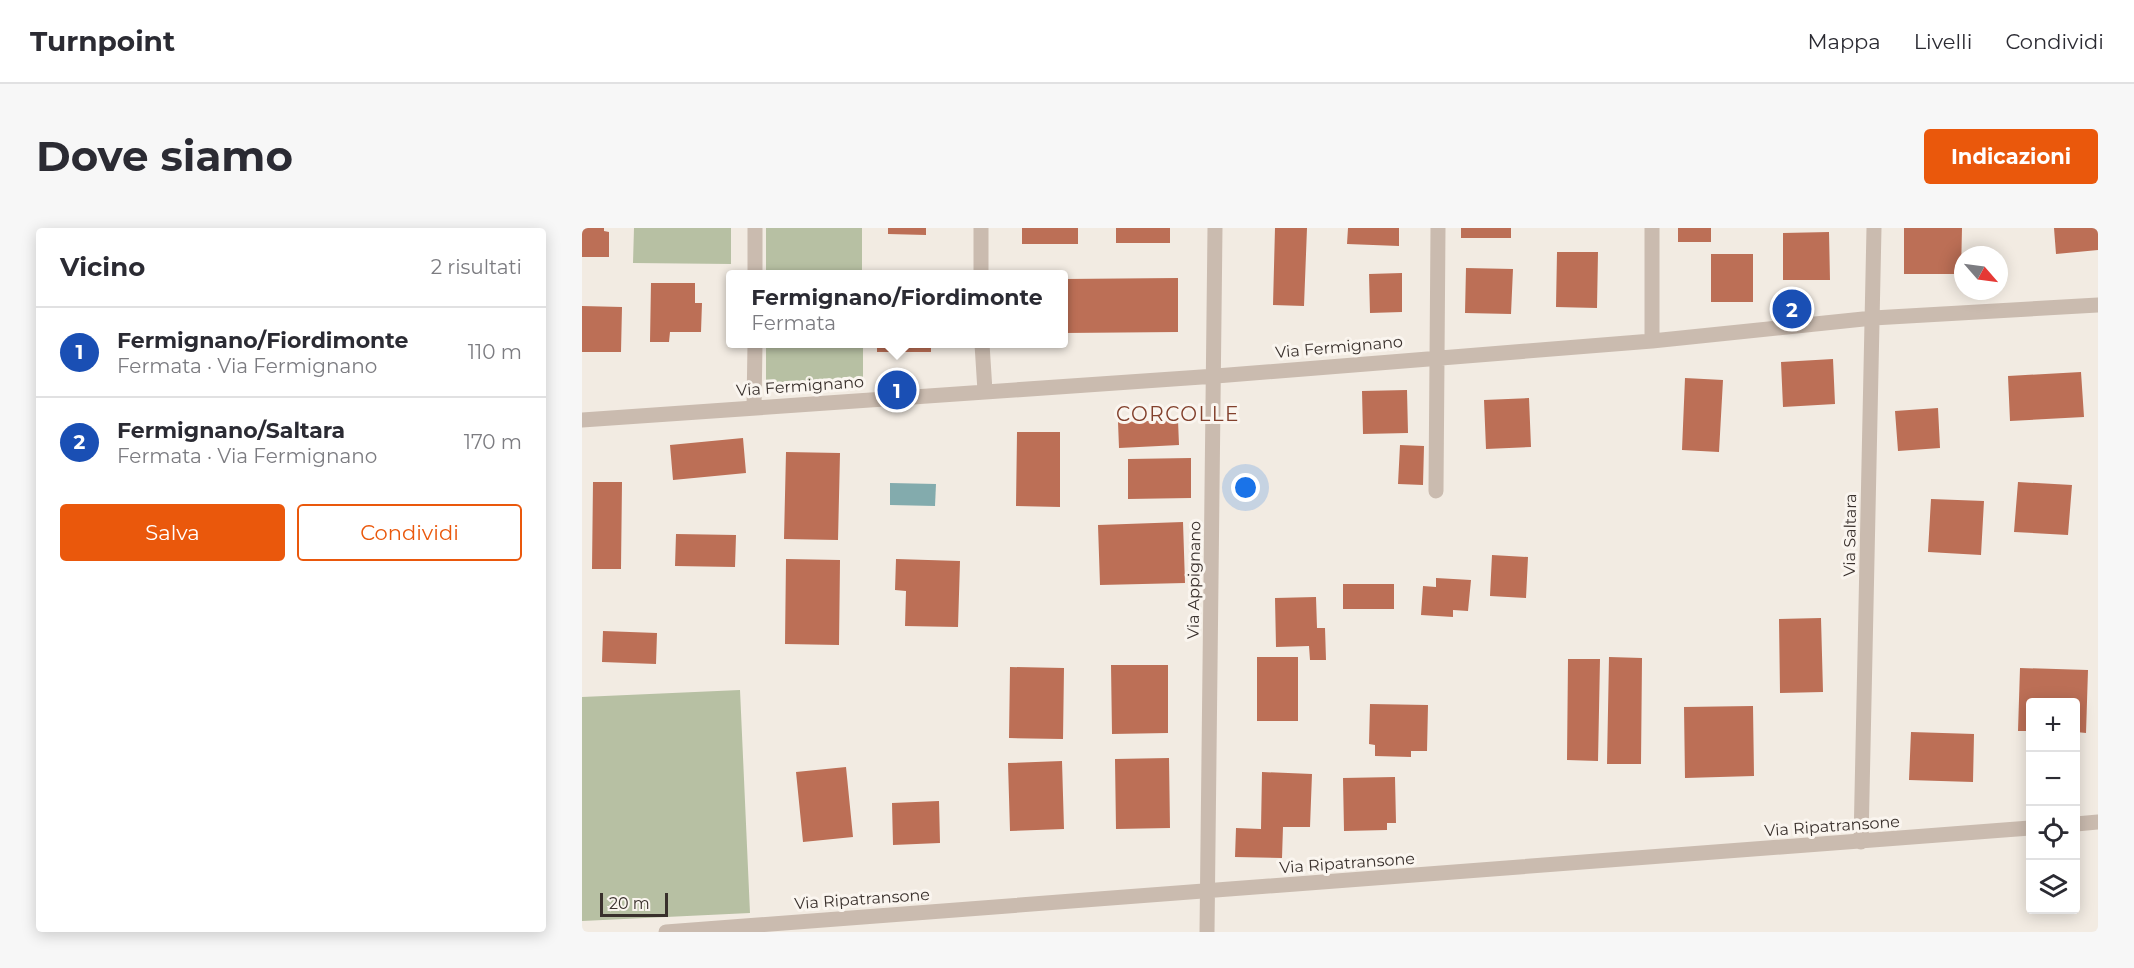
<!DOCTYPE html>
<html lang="it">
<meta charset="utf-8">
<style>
body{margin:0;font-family:Montserrat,sans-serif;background:#f7f7f7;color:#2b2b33}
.controls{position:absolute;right:18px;bottom:18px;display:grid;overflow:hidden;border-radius:6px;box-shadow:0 3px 15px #0003}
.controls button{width:54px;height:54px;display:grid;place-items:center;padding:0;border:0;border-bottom:2px solid #e1e1e2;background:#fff;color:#2b2b33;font:30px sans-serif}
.compass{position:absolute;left:1372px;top:18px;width:54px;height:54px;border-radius:50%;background:#fff;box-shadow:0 3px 15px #0003;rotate:118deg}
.scale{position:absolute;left:18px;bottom:15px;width:68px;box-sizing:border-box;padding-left:6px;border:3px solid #39302c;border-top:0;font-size:16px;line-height:21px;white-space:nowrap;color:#39302c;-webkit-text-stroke:4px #faf5ef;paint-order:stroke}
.you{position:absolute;left:664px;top:260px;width:21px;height:21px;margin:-15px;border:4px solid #fff;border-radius:50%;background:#1a73e8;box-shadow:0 0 0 9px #1a73e833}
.badge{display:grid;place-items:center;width:39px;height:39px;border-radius:50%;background:#ea580c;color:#fff;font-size:20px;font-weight:700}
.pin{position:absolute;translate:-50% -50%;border:3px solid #fff;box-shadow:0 2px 6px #0006}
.popup{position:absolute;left:144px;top:42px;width:342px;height:78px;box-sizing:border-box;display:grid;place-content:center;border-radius:6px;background:#fff;filter:drop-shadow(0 2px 4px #0005);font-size:20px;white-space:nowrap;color:#7c7c81}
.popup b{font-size:22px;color:#2b2b33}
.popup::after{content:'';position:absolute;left:50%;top:100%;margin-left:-12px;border:12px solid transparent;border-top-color:#fff}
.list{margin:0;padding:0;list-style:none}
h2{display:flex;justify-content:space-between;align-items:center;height:78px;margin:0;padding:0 24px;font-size:26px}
h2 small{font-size:20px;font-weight:400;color:#7c7c81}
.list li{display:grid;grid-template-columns:39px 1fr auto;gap:18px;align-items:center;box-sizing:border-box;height:90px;padding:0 24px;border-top:2px solid #e1e1e2}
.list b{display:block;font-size:22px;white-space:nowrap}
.list p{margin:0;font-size:20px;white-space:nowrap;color:#7c7c81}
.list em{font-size:20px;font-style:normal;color:#7c7c81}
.actions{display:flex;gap:12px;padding:18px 24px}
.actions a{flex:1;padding:14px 0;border:2px solid #ea580c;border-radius:6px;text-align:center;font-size:21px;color:#ea580c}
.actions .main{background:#ea580c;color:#fff}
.icon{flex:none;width:33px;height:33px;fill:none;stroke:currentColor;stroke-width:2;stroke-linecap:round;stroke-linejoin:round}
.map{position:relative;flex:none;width:1516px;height:704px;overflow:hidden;border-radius:6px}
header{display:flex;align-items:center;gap:36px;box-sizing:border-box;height:84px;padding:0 30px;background:#fff;border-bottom:2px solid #e1e1e2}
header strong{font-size:28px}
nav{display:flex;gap:33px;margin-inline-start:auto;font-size:21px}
.intro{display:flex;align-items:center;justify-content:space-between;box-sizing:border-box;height:144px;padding:0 36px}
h1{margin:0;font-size:42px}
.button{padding:15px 27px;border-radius:6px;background:#ea580c;color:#fff;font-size:21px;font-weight:700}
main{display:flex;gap:36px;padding:0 36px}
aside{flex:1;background:#fff;border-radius:6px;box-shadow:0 3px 15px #0003}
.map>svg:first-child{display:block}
.green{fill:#b7c0a3}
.water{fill:#83abad}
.building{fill:#bc6f56}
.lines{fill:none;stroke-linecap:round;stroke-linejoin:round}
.minor{stroke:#cabbaf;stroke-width:15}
.labels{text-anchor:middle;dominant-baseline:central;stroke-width:6;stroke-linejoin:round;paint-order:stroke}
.street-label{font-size:16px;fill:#39302c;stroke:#faf5ef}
.quarter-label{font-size:20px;letter-spacing:1.5px;fill:#82402c;stroke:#faf5ef}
</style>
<header>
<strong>Turnpoint</strong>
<nav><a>Mappa</a><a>Livelli</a><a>Condividi</a></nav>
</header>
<div class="intro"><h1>Dove siamo</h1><a class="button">Indicazioni</a></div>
<main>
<aside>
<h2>Vicino<small>2 risultati</small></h2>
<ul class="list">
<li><span class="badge" style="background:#1a4fb4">1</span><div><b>Fermignano/Fiordimonte</b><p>Fermata · Via Fermignano</p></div><em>110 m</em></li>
<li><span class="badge" style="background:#1a4fb4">2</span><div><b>Fermignano/Saltara</b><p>Fermata · Via Fermignano</p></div><em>170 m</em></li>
</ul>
<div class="actions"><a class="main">Salva</a><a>Condividi</a></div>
</aside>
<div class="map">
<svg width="1516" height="704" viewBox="0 0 1516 704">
<rect width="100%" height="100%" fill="#f2ebe2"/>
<path class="green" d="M52,0H149V36L51,35Z
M184,0H280V46H184Z
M184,116H281V154H184Z
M158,462L168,685L0,693V469Z"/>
<path class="water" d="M308,255L354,256L353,278L308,277Z"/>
<path class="building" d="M0,0H22V3L27,4V29H0Z
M306,0H344V7L306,6Z
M440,0H496V16H440Z
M534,0H588V15H534Z
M693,0H725L722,78L691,77Z
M766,0H817V18L765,16Z
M879,0H929V10H879Z
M1096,0H1129V14H1096Z
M1322,0H1380L1379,46H1322Z
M1472,0H1516V22L1474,26Z
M1247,4L1248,52H1201V5Z
M975,24H1016L1015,80L974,79Z
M1129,26H1171V74H1129Z
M884,40L931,41L929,86L883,85Z
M820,45V84L788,85L787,46Z
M596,50V104L482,105V51Z
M69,55H113V75H120L119,104H88L87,114H68Z
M0,78L40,79L39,124H0Z
M295,116H349V124H295Z
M1251,131L1253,176L1201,179L1199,134Z
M1499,144L1502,189L1428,193L1426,148Z
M1103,150L1141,152L1137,224L1100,222Z
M825,162L826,205L781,206L780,163Z
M947,170L949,219L904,221L902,172Z
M1356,180L1358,220L1316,223L1313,183Z
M596,192L597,217L537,220L536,194Z
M435,204H478V279L434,278Z
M161,210L164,245L91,252L88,217Z
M818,217L842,218L841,257L816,256Z
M204,224L258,225L256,312L202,311Z
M609,230V270L546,271V231Z
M11,254H40L39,341H10Z
M1436,254L1490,257L1486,307L1432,304Z
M1349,271L1402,273L1399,327L1346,324Z
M601,294L603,355L518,357L516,297Z
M94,306L154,307L153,339L93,338Z
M910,327L946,329L944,370L908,368Z
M204,331L258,332L257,417L203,416Z
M314,331L378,333L376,399L323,398L324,363L313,362Z
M854,350L889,352L886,383L871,382V389L839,387L841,358L854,359Z
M761,356H812V381H761Z
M734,369L735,400H743L744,432H728L727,418L694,419L693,370Z
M1239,390L1241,464L1198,465L1197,391Z
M21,403L75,405L74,436L20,434Z
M675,429H716V493H675Z
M1027,429L1060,430L1059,536H1025Z
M986,431H1018L1016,533L985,532Z
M529,437H586V505L530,506Z
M428,439L482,440L481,511L427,510Z
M1438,440L1506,442L1504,505L1494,504V475H1448V503H1436Z
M788,476L846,477L845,523H829V529L793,528V517L787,516Z
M1171,478L1172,548L1103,550L1102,479Z
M1329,504L1392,506L1391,554L1327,552Z
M587,530L588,600L534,601L533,531Z
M480,533L482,601L428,603L426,535Z
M264,539L271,609L221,614L214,544Z
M680,544L730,546L728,599H701L700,630L653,629L654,600L679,601Z
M813,549L814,595H805V602L762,603L761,550Z
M357,573L358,615L311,617L310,575Z"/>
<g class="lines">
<path class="minor" d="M399,0V46
M173,46V0
M1070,113V0
M400,116L403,163
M172,179L173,116
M0,192L634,148L1070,113L1291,90L1516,77
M854,263L856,0
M1494,596L1516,594
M1279,614L1292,0
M84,704L1448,600
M625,704L633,0"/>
</g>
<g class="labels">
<g class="street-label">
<text transform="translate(757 119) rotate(-5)">Via Fermignano</text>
<text transform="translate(218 158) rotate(-4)">Via Fermignano</text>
<text transform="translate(1268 307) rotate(-89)">Via Saltara</text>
<text transform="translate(612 352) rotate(-89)">Via Appignano</text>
<text transform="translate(1250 598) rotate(-4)">Via Ripatransone</text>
<text transform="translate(765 635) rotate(-4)">Via Ripatransone</text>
<text transform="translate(280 671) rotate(-4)">Via Ripatransone</text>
</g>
<g class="quarter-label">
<text x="596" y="186">CORCOLLE</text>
</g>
</g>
</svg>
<div class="controls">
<button>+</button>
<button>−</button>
<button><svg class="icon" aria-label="locate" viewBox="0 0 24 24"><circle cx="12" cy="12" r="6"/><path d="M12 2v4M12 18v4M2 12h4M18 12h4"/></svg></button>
<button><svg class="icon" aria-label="layers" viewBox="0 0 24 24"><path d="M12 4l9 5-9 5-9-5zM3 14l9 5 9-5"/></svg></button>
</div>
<svg class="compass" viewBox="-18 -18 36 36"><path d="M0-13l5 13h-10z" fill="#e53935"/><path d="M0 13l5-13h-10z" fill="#7c7c81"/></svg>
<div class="scale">20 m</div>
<div class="you"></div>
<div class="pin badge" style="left:315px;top:162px;background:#1a4fb4">1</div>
<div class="popup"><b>Fermignano/Fiordimonte</b>Fermata</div>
<div class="pin badge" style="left:1210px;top:81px;background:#1a4fb4">2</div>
</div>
</main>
